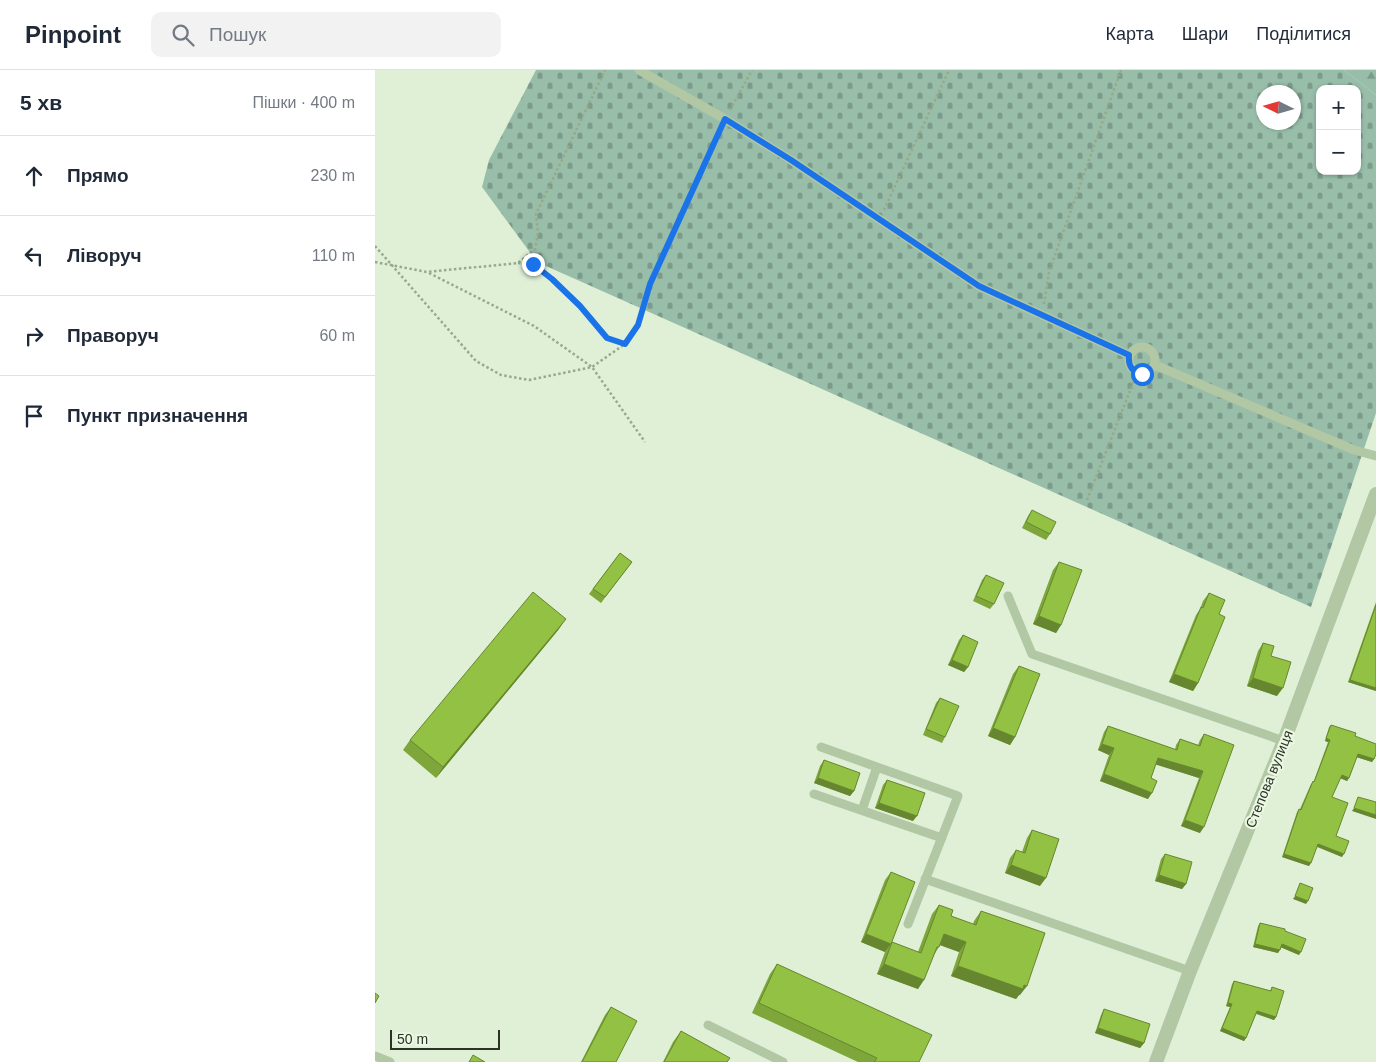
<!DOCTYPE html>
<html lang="uk">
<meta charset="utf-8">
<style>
body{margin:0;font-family:Helvetica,sans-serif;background:#f2f2f3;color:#1f2937}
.controls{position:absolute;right:15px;top:15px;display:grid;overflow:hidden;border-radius:10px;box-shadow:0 1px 4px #0004}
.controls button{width:45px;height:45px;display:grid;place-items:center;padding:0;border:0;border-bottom:1px solid #e0e1e3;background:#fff;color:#1f2937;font:25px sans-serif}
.compass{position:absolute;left:881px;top:15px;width:45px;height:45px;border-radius:50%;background:#fff;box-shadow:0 1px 4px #0004;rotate:275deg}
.scale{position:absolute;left:15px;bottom:12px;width:110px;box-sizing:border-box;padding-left:5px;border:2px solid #2c3225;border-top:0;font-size:14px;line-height:18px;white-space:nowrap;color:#2c3225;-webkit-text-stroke:4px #eaf8e3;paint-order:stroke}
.stop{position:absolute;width:15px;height:15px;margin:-11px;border:4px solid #1a73e8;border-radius:50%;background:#fff}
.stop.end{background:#1a73e8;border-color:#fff;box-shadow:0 1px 5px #0008}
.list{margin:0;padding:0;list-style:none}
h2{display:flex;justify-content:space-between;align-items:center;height:65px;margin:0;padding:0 20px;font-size:21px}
h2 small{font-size:16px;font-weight:400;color:#747a83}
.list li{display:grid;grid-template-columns:32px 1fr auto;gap:15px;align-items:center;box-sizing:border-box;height:80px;padding:0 20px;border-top:1px solid #e0e1e3}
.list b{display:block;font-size:19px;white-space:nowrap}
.list em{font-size:16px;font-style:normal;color:#747a83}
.icon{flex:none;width:28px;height:28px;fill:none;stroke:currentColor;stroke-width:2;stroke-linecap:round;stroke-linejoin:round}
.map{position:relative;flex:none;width:1001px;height:992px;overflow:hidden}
header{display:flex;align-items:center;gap:30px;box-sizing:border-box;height:70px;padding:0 25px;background:#fff;border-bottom:1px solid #e0e1e3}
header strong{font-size:24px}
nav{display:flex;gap:28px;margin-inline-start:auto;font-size:18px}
.search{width:350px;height:45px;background:#f2f2f3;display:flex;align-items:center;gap:12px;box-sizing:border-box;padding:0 18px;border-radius:10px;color:#747a83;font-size:19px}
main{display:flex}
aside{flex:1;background:#fff}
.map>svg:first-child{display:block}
.forest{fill:url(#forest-firs)}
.cemetery{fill:url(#cemetery-stones);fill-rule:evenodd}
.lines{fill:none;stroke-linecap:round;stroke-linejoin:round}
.path{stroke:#97aa88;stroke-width:2.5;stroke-dasharray:2.5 2.5;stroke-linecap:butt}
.service{stroke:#b2c7a4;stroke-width:9}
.minor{stroke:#b2c7a4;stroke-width:14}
.wall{fill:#7ea63a}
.shaded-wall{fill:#66872f}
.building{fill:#92c143;stroke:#66872f}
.route{stroke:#1a73e8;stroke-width:6}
.labels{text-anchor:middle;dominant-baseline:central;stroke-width:4.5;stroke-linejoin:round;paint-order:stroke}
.street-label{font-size:14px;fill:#2c3225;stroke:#eaf8e3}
</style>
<header>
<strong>Pinpoint</strong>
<div class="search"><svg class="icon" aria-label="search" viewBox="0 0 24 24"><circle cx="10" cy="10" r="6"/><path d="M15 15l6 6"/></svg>Пошук</div>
<nav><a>Карта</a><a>Шари</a><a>Поділитися</a></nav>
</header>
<main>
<aside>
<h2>5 хв<small>Пішки · 400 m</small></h2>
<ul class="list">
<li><svg class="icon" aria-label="ahead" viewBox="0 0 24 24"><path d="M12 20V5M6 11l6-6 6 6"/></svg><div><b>Прямо</b></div><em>230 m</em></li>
<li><svg class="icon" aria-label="left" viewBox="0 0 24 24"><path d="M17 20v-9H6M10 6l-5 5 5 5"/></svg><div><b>Ліворуч</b></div><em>110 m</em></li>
<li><svg class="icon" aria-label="right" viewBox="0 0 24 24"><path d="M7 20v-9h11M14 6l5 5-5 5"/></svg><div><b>Праворуч</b></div><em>60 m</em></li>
<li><svg class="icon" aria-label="arrive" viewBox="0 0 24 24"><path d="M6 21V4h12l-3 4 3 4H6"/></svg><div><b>Пункт призначення</b></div></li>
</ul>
</aside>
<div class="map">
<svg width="1001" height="992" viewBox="0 0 1001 992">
<defs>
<pattern id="forest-firs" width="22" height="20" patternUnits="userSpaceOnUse" patternTransform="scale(1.25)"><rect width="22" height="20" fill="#98beaa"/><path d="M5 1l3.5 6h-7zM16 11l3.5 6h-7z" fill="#7c9b8a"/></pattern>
<pattern id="cemetery-stones" width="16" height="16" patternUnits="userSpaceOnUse" patternTransform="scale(1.25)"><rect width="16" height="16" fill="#98beaa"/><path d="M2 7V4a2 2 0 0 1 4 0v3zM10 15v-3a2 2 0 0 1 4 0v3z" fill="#7c9b8a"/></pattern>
</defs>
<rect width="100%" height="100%" fill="#dff0d7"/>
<path class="forest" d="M969,0H1001V25Z"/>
<path class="cemetery" d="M161,0H969L1001,25V343L936,537L162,192L107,117L114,90ZM945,19H982V101H945ZM888,22H918V52H888Z"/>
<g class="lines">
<path class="path" d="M355,40L377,0
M509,140L574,0
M0,176L101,291L126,305L154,310L217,297L250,274L263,255L275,213L345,58
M0,192L52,202L143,193L160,179L163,163L161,144L230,0
M143,193L158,194L177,209L205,236L232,268L250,274
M54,203L159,256L217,297L270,372
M669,234L674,202L746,0
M712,430L762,303"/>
<path class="service" d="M264,0L350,49L416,90L604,216L754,285
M754 290a13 13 0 1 1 26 0a13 13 0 1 1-26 0Z
M780,295L979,380L1001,386
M633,526L657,584L909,671
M446,677L583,726L533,854
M439,724L567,768
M487,740L502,697
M550,809L815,901
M333,955L408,992
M0,986L15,992"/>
<path class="minor" d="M781,992L815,901L909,671L1001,424"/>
</g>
<path class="wall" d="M657,440L675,464L671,470L647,458L653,446Z
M245,483L257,492L226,533L214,524Z
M684,492L686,555L681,563L658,554L678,500Z
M611,505L619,534L615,539L598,531L607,510Z
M834,523L844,544L823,613L818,621L794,612L821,545L825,539L828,531Z
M1001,532V621L973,612Z
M184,559L61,708L28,680L35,670Z
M588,565L593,597L589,602L573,595L584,570Z
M888,573L896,586L902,626L872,616L883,581Z
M644,596L640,667L635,675L613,666L638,604Z
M565,628L570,667L567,673L548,665L561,633Z
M956,655L980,666L999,689L997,692L982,687L974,708L972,711L965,708L957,727L961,766L967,787L942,777L934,796L907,787L922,742L924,739H925L936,714L939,711L953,672L950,671L954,657Z
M733,656L800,680L801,675L805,669L823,675L825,670L829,664L825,763L806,756L824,708L781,694L776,708L773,729L725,711L734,685L723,680L729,662Z
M449,690L479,721L475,726L439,713L445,696Z
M512,710L538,751L500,738L508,715Z
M657,760L665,816L630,803L635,788L641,780L647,782L652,768Z
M790,784L811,814L807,819L780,811L786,789Z
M516,802L510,882L486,872L510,810Z
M564,835L576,846L598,854L599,851L606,841L645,925H644L641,929L576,906L584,882L565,875L559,885L543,919L502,904L510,882L517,872L543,882L557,844Z
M885,853L910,861L924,885L906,877L903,883L878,877L883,856Z
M402,894L544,992H483L377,943L395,904Z
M859,911L895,921L897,917L901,947L899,950L881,944L871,968L869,971L845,961L855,937L851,936L857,914Z
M236,937L241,992H206L230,945Z
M729,939L769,973L765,978L720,963L726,945Z
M306,961L352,992H288L298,972Z"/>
<path class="shaded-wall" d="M664,546L686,555L681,563L658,554Z
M191,549L184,559L61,708L68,697Z
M577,590L593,597L589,602L573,595Z
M799,604L823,613L818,621L794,612Z
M878,608L908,618L902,626L872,616Z
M975,610L1001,618V621L973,612Z
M618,658L640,667L635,675L613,666Z
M951,668L955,670L953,672L950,671Z
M727,674L739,678L734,685L723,680Z
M983,684L999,689L997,692L981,687Z
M783,688L828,701L824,708L779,694Z
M729,704L777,723L773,729L725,711Z
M967,705L974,708L972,711L965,708Z
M443,708L479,721L475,726L439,713Z
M504,733L542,746L538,751L500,738Z
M979,738L1001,745V749L977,741Z
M810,750L829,757L825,763L806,756Z
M943,774L969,784L967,787L941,776Z
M909,784L936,793L934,796L907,787Z
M636,795L671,808L665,816L630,803Z
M784,805L811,814L807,819L780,811Z
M920,826L933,831L931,834L918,829Z
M491,864L516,874L510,882L486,872Z
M569,864L591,872L584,882L562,874Z
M880,874L905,880L903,883L878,877Z
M907,874L926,882L924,885L905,877Z
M509,894L549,910L543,919L502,904Z
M583,896L649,915L652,916L645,925H644L641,929L576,906Z
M853,933L857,934L855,937L851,936Z
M882,941L901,947L899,950L880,943Z
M723,958L769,973L765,978L720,963Z
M847,958L871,968L869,971L845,961Z"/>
<path class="building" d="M657,440L681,452L675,464L651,452Z
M245,483L257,492L230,527L218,519Z
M684,492L707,500L686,555L664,546Z
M611,505L629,513L619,534L601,526Z
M158,522L191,549L68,697L35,670Z
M834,523L850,530L844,544L850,547L823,613L799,604L826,537L828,538Z
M1001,535V618L975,610Z
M588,565L603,572L593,597L577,590Z
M888,573L899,576L896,586L916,592L908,618L878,608Z
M644,596L665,604L640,667L618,658Z
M565,628L584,636L570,667L551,659Z
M956,655L981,663L980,666L1001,674V684L999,689L983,684L974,708L967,705L957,727L973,733L961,766L974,771L969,784L943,774L936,793L909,784L924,739L926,740L938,711L939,712L955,670L951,668Z
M733,656L802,680L805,669L825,676L829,664L859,675L829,757L810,750L828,701L783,688L776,708L782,711L777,723L729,704L739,678L727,674Z
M449,690L485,703L479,721L443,708Z
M512,710L550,723L542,746L504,733Z
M983,727L1001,732V745L979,738Z
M657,760L684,769L671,808L636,795L641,780L650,783Z
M790,784L817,792L811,814L784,805Z
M516,802L540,812L516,874L491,864Z
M925,813L938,818L933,831L920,826Z
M564,835L578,840L576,846L601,855L606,841L670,863L652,916L649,915L648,919L583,896L591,872L569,864L564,877H562L549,910L509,894L517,872L546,883Z
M885,853L910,859V861L931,869L926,882L907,874L905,880L880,874Z
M402,894L557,965L544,992H499L502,988L384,933Z
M859,911L896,921L897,917L909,921L901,947L882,941L871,968L847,958L857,934L853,933Z
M0,923L4,926L0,933Z
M236,937L262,951L241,992H207Z
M729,939L775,954L769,973L723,958Z
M306,961L355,988L352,992H289Z
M98,985L110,992H94Z"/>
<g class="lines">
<path class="route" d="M158,194L177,209L205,236L232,268L250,274L263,255L275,214L350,49L416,90L604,216L754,285C753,296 757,302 767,304"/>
</g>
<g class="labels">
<g class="street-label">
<text transform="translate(894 709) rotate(-68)">Степова вулиця</text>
</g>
</g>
</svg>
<div class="controls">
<button>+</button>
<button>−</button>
</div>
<svg class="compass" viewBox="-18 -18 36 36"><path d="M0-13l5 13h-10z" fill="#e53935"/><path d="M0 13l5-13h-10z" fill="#747a83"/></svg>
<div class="scale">50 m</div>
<div class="stop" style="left:767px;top:304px"></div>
<div class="stop end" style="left:158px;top:194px"></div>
</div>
</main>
